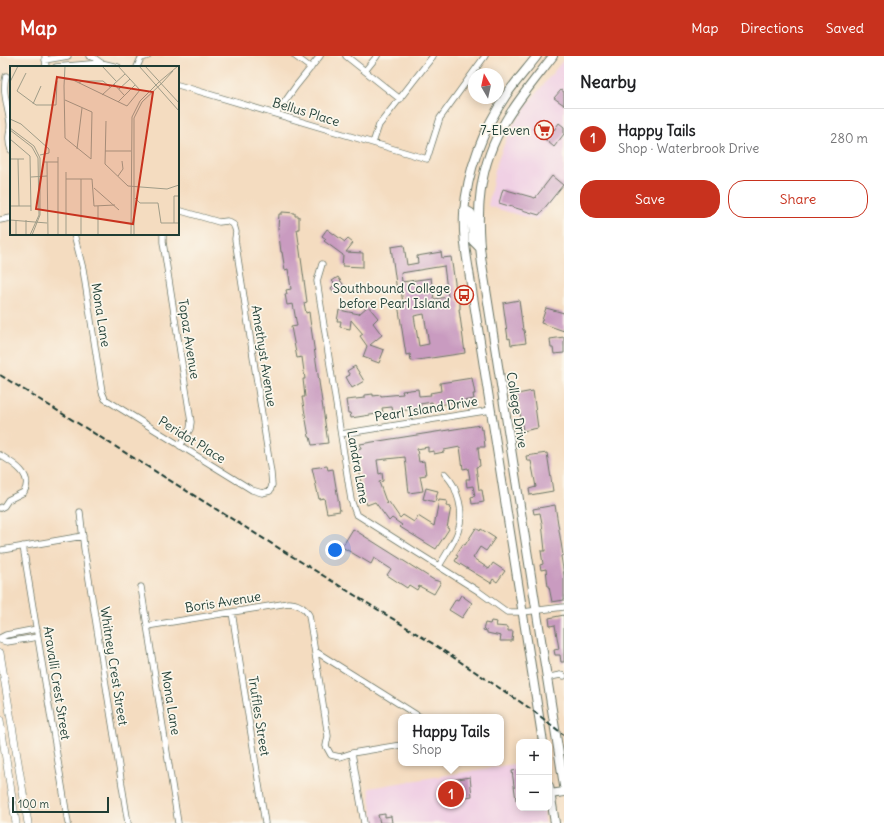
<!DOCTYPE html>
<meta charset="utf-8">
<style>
body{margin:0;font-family:Delius,sans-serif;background:#f6f6f6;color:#202124}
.controls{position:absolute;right:12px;bottom:12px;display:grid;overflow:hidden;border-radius:8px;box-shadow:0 2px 10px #0003}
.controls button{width:36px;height:36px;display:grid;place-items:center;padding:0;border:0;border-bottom:1px solid #e0e0e0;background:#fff;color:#202124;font:20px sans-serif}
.compass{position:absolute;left:468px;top:12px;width:36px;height:36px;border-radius:50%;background:#fff;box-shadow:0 2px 10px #0003;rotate:351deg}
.scale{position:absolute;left:12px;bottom:10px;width:97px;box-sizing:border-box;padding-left:4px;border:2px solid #1f3d34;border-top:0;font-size:11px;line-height:14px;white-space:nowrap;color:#1f3d34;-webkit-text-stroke:3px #fbf7ec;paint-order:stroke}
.you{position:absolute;left:335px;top:494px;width:14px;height:14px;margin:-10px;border:3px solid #fff;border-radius:50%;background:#1a73e8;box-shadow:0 0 0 6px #1a73e833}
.badge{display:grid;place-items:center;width:26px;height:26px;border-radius:50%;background:#c8321e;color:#fff;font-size:13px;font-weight:700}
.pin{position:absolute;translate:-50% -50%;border:2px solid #fff;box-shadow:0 1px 4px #0006}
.popup{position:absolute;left:398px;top:658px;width:106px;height:52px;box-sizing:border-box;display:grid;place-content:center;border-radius:8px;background:#fff;filter:drop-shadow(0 1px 3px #0005);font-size:13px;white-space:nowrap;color:#757577}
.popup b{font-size:15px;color:#202124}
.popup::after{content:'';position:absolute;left:50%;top:100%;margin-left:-8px;border:8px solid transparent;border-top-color:#fff}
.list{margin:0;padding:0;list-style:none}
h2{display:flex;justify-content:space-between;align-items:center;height:52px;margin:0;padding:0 16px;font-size:17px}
h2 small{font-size:13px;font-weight:400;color:#757577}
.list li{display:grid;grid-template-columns:26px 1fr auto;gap:12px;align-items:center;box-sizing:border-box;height:60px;padding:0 16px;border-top:1px solid #e0e0e0}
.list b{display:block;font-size:15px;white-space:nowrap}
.list p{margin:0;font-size:13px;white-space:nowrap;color:#757577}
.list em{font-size:13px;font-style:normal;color:#757577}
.actions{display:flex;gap:8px;padding:12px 16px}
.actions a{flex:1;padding:9px 0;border:1px solid #c8321e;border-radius:16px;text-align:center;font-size:14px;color:#c8321e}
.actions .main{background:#c8321e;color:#fff}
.map{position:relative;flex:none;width:564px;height:767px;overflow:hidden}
header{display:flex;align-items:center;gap:24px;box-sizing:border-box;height:56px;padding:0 20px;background:#c8321e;color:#fff}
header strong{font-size:19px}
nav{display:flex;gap:22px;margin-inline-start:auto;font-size:14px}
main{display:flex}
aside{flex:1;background:#fff}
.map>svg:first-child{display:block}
.built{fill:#f0d0e4}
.building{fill:#c99bc0;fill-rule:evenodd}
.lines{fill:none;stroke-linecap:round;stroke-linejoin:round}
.minor-casing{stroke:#6a7565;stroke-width:7}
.tertiary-casing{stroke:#6a7565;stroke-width:8}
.secondary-casing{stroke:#6a7565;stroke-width:10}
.minor{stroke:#fff;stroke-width:5.5}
.tertiary{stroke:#fff;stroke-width:7}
.secondary{stroke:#fff;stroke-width:8}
.rail{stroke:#1f3d34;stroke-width:2;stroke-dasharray:6 3;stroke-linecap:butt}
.labels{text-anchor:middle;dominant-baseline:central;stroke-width:3.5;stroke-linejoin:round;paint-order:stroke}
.street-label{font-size:13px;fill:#1f3d34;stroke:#fbf7ec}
.poi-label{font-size:13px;fill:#1f3d34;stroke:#fbf7ec;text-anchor:end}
.inset-road{fill:none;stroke:#9f9c88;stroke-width:1}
.view{fill:#c8321e;fill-opacity:0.15;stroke:#c8321e;stroke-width:2}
.inset-edge{fill:none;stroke:#1f3d34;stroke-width:2}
</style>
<header>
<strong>Map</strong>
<nav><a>Map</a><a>Directions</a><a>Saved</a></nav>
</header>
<main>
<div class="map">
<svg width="564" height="767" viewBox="0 0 564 767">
<rect width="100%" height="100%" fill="#fbf7ec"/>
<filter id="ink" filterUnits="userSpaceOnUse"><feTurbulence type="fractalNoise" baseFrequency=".025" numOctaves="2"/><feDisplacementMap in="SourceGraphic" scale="8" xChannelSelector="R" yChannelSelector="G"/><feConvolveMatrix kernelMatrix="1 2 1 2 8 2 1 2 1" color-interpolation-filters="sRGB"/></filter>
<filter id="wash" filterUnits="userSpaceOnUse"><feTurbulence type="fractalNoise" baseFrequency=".012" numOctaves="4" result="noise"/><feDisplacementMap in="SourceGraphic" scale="16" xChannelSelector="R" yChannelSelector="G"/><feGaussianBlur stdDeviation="0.9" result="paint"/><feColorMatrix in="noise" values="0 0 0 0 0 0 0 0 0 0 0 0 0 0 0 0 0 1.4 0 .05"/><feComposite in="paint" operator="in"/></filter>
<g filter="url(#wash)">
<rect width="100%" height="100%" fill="#f4dcc0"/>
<path class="built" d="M564,3V131L536,164L488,150L496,109L510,74L530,45Z
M519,707V752H544L545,767H374L369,732Z"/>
<g id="blocks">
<path class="building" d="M561,34L564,36V49L554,42Z
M542,64L554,74L559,67L564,71V78L554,91L534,74Z
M552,120L563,129L539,159L499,147L503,133L535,142Z
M282,156L295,157V160H299V173H297L307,246L304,247L306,257L309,256L310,264L328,387L312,389L310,381H309L302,341H305L303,323H305L302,301L297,302L291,271L297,270L293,248L287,249L285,238H287L286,234L291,233L288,213L285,214L282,196H281L278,172L279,158H282Z
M327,173L345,186L348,183L353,187L346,196L363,197V211L342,210L343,199L324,185L326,183L322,180Z
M404,189L407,209L418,207L417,200L441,196L442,202L451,201L458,246H460V253H459L465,297L411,305L410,298L406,299L398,248L403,247L401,234L397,235L391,191ZM444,210L448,241L434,243L431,222L402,226L401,217ZM424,258L429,288L419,290L414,260Z
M338,221L345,231L335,238L331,232L335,228L332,225Z
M519,244L523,274H524L526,287L511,289L510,282L508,283L503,247Z
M368,250L378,262L373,267L382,279L370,289L384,294L379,307L363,301L367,290L360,280L363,278L351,264L350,273L340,271L341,265H337L339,254L359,258Z
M546,252L564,257V275L541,267Z
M564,281V297L554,298L553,292H551L550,283Z
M355,310L364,325L352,332L346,321L350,319L347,315Z
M472,322L475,338H473L474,343L433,350L432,346L420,348L421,352L393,356L392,351L382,352L383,357L351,362L350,357H348L346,344L365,342V339L373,338V340L381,339V340L403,338L402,335L418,333L419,340L431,339L430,337L441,335L440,327Z
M533,335L538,372L523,375L517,338Z
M480,369L481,374L483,373L485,391H478L480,410L476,411L479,434H482L484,446L472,448L471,441L475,440L473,430L467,431L466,423H470L468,412L463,413L460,391L444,394V396L434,398V395L428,396V391L417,393L419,406L424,405L426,419L420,420L423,435L409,437L405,401L377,404L379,418L382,417L383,425L379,426L387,448L389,446L400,462L403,459L414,466L418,460L434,470L439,444L447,445L446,450L451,451L447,472L449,473L436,493L400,471L402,469L392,462L389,465L375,446L367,449L362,436L357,393L361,392L360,388Z
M547,397L553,435L530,439L529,433L536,431L531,405H527L526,400Z
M327,410L328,414L333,413L340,455L327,457L324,442L319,443L312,412Z
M426,432L438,435L435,446L423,443Z
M555,449L563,499L561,500L564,520V544L552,546L549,531H548L546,513L541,514L540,509L543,508L541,495H545L542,467L540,457L534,458L533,453Z
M476,472L480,475L481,473L495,482L486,495L480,491L473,502L489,513L493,507L505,515L497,526L493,523L491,527L455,505L458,500L456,499L463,488L465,489Z
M353,473L434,524L441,526L434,538L419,530L417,534L409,529L407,532L387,519L391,513L374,502L371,508L342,491Z
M461,539L472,547L462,562L449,554L456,543L458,544Z
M564,559V606H561L560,599H555L554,594L559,593L555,569L550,570L549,562Z
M491,565L497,566L496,570L508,571V575H513L512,585H500L501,580L487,577V575L483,574L485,567L490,568Z
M519,714V743L516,744L512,715Z
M470,721L472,740L447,744L445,725Z
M385,758V761L391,760L392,767H380L378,759Z"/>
</g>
</g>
<g filter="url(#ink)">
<use href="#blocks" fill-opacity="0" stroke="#6a7565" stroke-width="1"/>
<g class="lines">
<g class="minor-casing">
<path id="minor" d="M45,0L46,11
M89,0L93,1L101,7
M295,0L311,12
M346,0L400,43
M45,4L68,0
M56,11L101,7L118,11
M137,11L141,2L148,0
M365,15L377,0
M6,20C2,36 8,51 10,67C11,78 6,81 11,94
M178,29L427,103L440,62L485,0
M276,58L296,30L320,0
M373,87L379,69L433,0
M0,164L11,162
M74,178L83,213L102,336L105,343L252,434L262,437L270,435L272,429L271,417L235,183L236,176L234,169L227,165L219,166L178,154
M163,178V186L191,366L190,373L180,390
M322,208L317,225L351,444L356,458L478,535L507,556H523L564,551
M341,378L491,354
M0,399C13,407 34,419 24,436L8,444L4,450L0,452
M80,456L84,492L128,767
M23,490L68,767
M2,494L83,480
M439,510C452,488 466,472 459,445C455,432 454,428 445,418
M141,531L178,767
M232,556L265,767
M147,570L288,547C298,547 304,551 309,559L328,680L326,690L331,699L340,701L352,697L401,689
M0,582L6,579L37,573
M0,584L7,586L38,581
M315,595L420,661
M546,622L560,619L564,620
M352,697L364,767"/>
</g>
<g class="tertiary-casing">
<path id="tertiary" d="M0,597L28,767
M0,664L16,767"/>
</g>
<g class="secondary-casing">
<path id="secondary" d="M537,0C527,13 516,25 507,38C483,73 467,115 464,157C463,175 465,192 468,209L543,686
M553,0C537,21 520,41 506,64C478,110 475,156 482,208L564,730
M464,153L471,157L473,185L480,192
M549,730L555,767
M550,738L564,736"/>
</g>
<use href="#minor" class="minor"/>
<use href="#tertiary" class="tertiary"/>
<use href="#secondary" class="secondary"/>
<path class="rail" d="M0,319L435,589L531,653L564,679"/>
</g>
</g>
<defs>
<g id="supermarket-ring" transform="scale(1)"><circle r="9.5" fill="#fbf7ec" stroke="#c8321e" stroke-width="1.5"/><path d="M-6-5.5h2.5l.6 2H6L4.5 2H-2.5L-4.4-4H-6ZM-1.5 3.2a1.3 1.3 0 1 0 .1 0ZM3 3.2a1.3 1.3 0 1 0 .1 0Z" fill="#c8321e"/></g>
<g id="bus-ring" transform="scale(1)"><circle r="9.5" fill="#fbf7ec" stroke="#c8321e" stroke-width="1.5"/><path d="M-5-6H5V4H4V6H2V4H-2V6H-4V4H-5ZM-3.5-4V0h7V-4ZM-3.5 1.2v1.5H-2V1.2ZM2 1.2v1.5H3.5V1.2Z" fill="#c8321e"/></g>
</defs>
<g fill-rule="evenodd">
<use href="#supermarket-ring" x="544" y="74"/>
<use href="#bus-ring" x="464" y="239"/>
</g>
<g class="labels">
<g class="street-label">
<text transform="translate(306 56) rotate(17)">Bellus Place</text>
<text transform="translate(101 259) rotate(81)">Mona Lane</text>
<text transform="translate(189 283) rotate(81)">Topaz Avenue</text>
<text transform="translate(264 300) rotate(81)">Amethyst Avenue</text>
<text transform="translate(426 353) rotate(-9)">Pearl Island Drive</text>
<text transform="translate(517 354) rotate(81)">College Drive</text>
<text transform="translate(192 384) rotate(32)">Peridot Place</text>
<text transform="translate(358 411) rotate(80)">Landra Lane</text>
<text transform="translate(223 546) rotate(-9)">Boris Avenue</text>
<text transform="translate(114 610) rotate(81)">Whitney Crest Street</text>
<text transform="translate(57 627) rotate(81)">Aravalli Crest Street</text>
<text transform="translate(171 647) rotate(81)">Mona Lane</text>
<text transform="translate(259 660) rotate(81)">Truffles Street</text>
</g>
<g class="poi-label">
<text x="530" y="74">7-Eleven</text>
<text x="450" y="232">Southbound College<tspan x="450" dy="15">before Pearl Island</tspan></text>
</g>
</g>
<g transform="translate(10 10)">
<rect width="169" height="169" fill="#f4dcc0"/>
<path class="inset-road" d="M92,0L106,15M129,0L169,45M135,0L169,37M16,7L7,25L26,39H46L47,15M54,13L63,14L117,40L130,24L108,0M0,16L8,0M149,16L168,0M69,17L72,15H93L100,21M104,18L114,29M151,18L163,5M109,23L120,13M92,29L115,8M55,34L82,46L81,93L55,72L54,20L55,0M108,36L125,19M23,38L31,20M0,53L11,58L39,83V87L30,89M96,55L95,98L118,120L157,123L169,119M0,62L24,80L30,92V149L22,169M0,64L22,81L28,92L29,149L20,169M0,73L20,90L21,145M67,83L72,42M95,85H121M48,91V169M0,93H14M8,93L9,140M34,96H48M37,96L38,169M108,110L113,103L112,95M21,111L37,110M56,113H82L84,140L105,139M84,122L109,144M125,132L130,137H148L151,157H169M0,140H21M88,140V169M0,154L37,157M6,154V169M164,157V130H169M16,169V154M56,169V106M71,169V113M121,169L122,51L130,35L149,16M124,169V52L132,36L151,18"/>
<path class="view" d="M47,11L143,26L123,158L26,143Z"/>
<rect width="169" height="169" class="inset-edge"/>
</g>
</svg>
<div class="controls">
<button>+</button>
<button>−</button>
</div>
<svg class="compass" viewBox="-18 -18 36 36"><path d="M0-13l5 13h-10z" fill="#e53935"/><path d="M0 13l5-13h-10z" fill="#757577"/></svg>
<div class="scale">100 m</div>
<div class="you"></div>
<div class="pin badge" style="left:451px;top:738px">1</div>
<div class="popup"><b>Happy Tails</b>Shop</div>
</div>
<aside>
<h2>Nearby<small></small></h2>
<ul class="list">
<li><span class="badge">1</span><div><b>Happy Tails</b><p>Shop · Waterbrook Drive</p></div><em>280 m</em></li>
</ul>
<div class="actions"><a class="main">Save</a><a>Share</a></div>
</aside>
</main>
